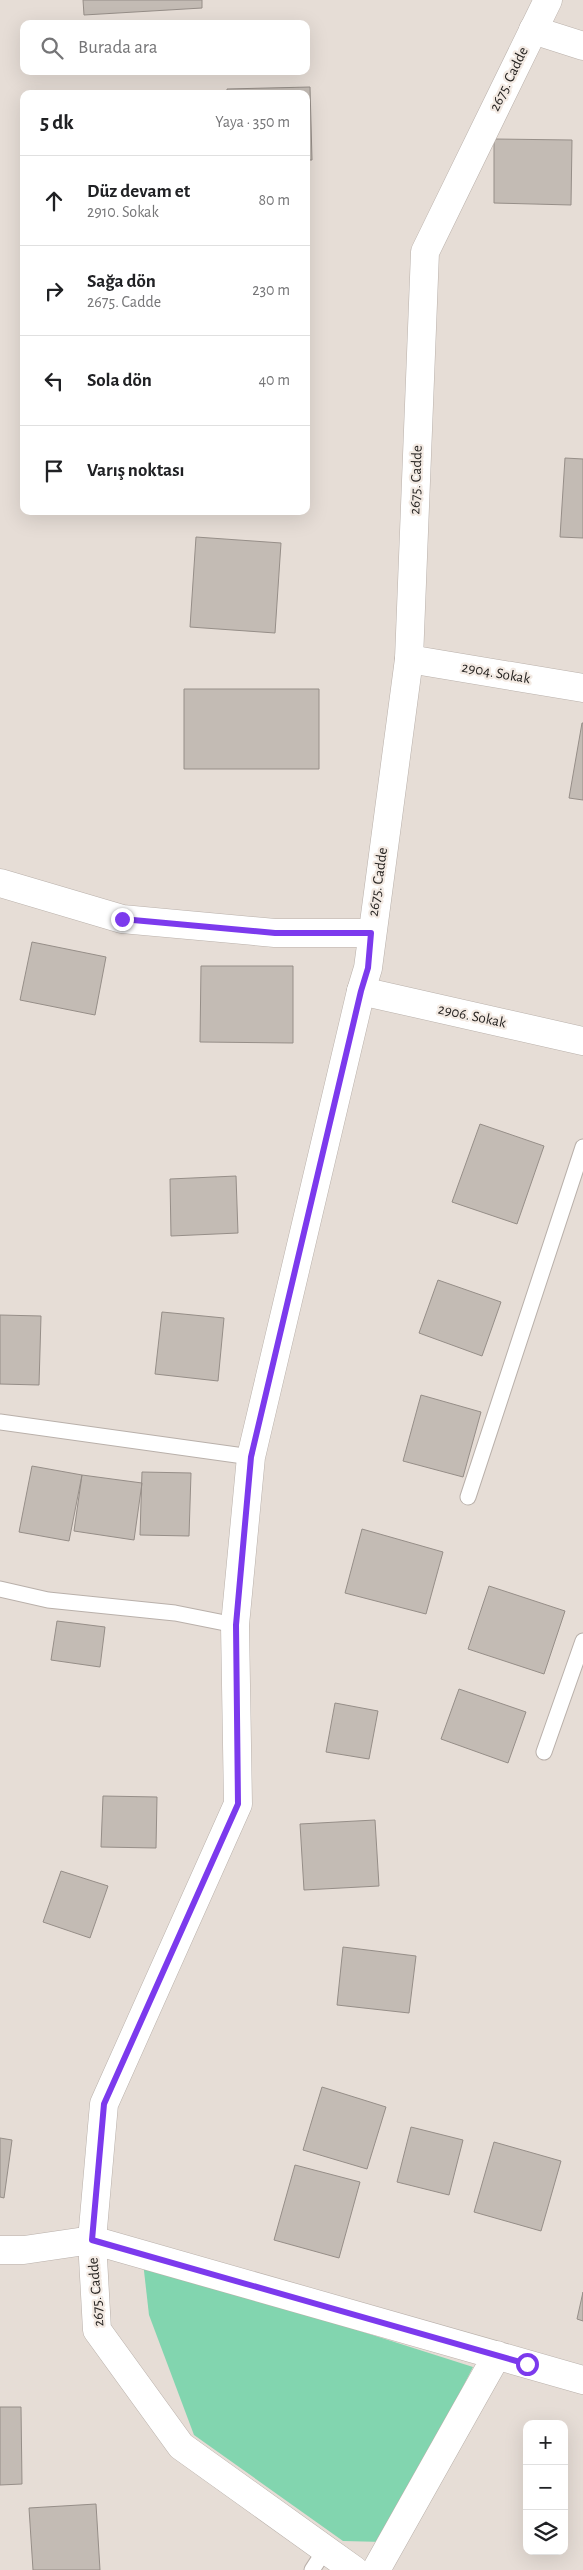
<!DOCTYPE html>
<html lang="tr">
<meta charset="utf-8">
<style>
body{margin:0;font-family:"Alegreya Sans",sans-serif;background:#f2f2f2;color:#202124}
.controls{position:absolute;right:15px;bottom:15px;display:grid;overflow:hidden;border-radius:10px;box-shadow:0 5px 20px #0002}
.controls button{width:45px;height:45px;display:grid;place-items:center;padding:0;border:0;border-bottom:1px solid #e0e0e0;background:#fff;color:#202124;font:25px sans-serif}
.stop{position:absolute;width:15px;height:15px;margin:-11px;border:4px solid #7c3aed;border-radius:50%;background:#fff}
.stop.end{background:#7c3aed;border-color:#fff;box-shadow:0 1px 5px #0008}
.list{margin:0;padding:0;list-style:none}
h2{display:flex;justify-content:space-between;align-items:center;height:65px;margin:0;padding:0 20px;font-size:21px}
h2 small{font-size:16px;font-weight:400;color:#757577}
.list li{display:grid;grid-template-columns:32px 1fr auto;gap:15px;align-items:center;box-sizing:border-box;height:90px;padding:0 20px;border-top:1px solid #e0e0e0}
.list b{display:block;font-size:19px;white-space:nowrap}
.list p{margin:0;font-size:16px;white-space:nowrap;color:#757577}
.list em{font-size:16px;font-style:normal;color:#757577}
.icon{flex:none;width:28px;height:28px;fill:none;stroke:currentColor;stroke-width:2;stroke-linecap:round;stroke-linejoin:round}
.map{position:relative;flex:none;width:583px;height:2570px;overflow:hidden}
.search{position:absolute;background:#fff;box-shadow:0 5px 20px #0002;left:20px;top:20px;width:290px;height:55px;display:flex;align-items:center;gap:12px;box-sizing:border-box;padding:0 18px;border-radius:10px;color:#757577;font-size:19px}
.panel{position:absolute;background:#fff;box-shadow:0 5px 20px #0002;left:20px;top:90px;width:290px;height:425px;border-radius:10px}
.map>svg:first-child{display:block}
.green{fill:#82d5af}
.building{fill:#c3bbb4;stroke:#968e88}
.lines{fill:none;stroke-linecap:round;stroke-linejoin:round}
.lane-casing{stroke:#b9b0aa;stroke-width:17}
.street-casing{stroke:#b9b0aa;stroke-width:29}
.secondary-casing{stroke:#b9b0aa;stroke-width:29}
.lane{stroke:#fff;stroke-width:15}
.street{stroke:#fff;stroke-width:28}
.secondary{stroke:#fff;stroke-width:28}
.route{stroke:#7c3aed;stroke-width:6}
.labels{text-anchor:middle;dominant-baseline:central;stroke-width:4.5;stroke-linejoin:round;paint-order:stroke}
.street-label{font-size:15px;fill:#272422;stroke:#f3eae3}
</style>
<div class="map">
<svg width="583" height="2570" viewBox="0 0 583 2570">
<rect width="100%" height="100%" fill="#e6ddd6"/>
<path class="green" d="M143,2262L473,2367L384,2542L343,2541L194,2435L149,2315Z"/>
<path class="building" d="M83,0H202V8L84,15Z
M310,87L312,160H306V94H227V89Z
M494,139L572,140L571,205L494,203Z
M565,458L583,459V538L560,537Z
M196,537L281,543L275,633L190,627Z
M184,689H319V769H184Z
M582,723H583V800L569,798Z
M32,942L106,957L95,1015L20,1000Z
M201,966H293V1043L200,1042Z
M480,1124L544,1146L517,1224L452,1202Z
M236,1176L238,1233L171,1236L170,1179Z
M438,1280L501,1302L482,1356L419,1333Z
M162,1312L224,1318L218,1381L155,1374Z
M0,1315L41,1316L39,1385L0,1384Z
M421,1395L481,1412L463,1477L403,1461Z
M32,1466L82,1475L69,1541L19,1532Z
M142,1472L191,1473L189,1536L140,1535Z
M82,1475L142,1483L134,1540L74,1531Z
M362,1529L443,1552L426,1614L345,1593Z
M489,1586L565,1611L544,1674L468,1649Z
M57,1621L105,1627L100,1667L51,1660Z
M459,1689L526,1712L508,1763L441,1739Z
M335,1703L378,1711L369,1759L326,1752Z
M103,1796L157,1797L156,1848L101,1847Z
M375,1820L379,1886L304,1890L300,1824Z
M61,1871L108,1886L90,1938L43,1922Z
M343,1947L416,1956L409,2013L337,2005Z
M322,2087L386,2107L367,2169L303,2150Z
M411,2127L463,2140L449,2195L397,2182Z
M0,2138L12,2140L4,2198L0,2197Z
M494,2142L561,2161L541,2231L474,2212Z
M295,2165L360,2182L339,2258L274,2240Z
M583,2292V2321L577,2319Z
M0,2407H21L22,2484L0,2485Z
M96,2504L100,2570H33L29,2508Z"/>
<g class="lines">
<g class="lane-casing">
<path id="lane" d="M0,1422L251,1457
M468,1497L583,1147
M0,1589L48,1600L175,1613L235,1625
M544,1752L583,1641
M312,2570L325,2550"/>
</g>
<g class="street-casing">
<path id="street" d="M533,30L583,46
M409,659L583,688
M0,883L122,919L275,933H371
M361,991L583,1041
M0,2250H24L92,2240L583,2380
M376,2570L497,2355"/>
</g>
<g class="secondary-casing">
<path id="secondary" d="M354,2570L181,2446L97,2330L92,2240L104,2104L238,1804L235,1625L251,1457L361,991L368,968L409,659L425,252L548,0"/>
</g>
<use href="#lane" class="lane"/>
<use href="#street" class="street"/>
<use href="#secondary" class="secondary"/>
</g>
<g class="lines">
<path class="route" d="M122,919L275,933H371L368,968L361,991L251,1457L236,1625L238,1804L104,2104L92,2240L527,2364"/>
</g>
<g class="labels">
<g class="street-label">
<text transform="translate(509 79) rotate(-64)">2675. Cadde</text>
<text transform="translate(416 480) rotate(-88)">2675. Cadde</text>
<text transform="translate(496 673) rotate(10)">2904. Sokak</text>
<text transform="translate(378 882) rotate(-82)">2675. Cadde</text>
<text transform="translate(472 1016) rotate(12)">2906. Sokak</text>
<text transform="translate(96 2292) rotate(-95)">2675. Cadde</text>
</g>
</g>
</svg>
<div class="controls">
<button>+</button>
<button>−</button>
<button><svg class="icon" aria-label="layers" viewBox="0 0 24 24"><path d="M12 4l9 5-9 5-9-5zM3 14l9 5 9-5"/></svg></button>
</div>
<div class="stop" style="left:527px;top:2364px"></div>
<div class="stop end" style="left:122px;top:919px"></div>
<div class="search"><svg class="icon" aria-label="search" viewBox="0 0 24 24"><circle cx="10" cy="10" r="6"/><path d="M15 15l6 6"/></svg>Burada ara</div>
<section class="panel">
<h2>5 dk<small>Yaya · 350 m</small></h2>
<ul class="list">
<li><svg class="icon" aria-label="ahead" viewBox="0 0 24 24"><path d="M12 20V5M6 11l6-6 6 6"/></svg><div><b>Düz devam et</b><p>2910. Sokak</p></div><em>80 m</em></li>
<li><svg class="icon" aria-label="right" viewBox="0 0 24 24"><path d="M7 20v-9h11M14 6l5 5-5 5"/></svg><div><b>Sağa dön</b><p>2675. Cadde</p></div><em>230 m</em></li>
<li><svg class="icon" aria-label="left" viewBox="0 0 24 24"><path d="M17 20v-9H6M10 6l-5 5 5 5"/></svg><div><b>Sola dön</b></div><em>40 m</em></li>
<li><svg class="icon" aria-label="arrive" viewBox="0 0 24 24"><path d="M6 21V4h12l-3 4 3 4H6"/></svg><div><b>Varış noktası</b></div></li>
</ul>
</section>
</div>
